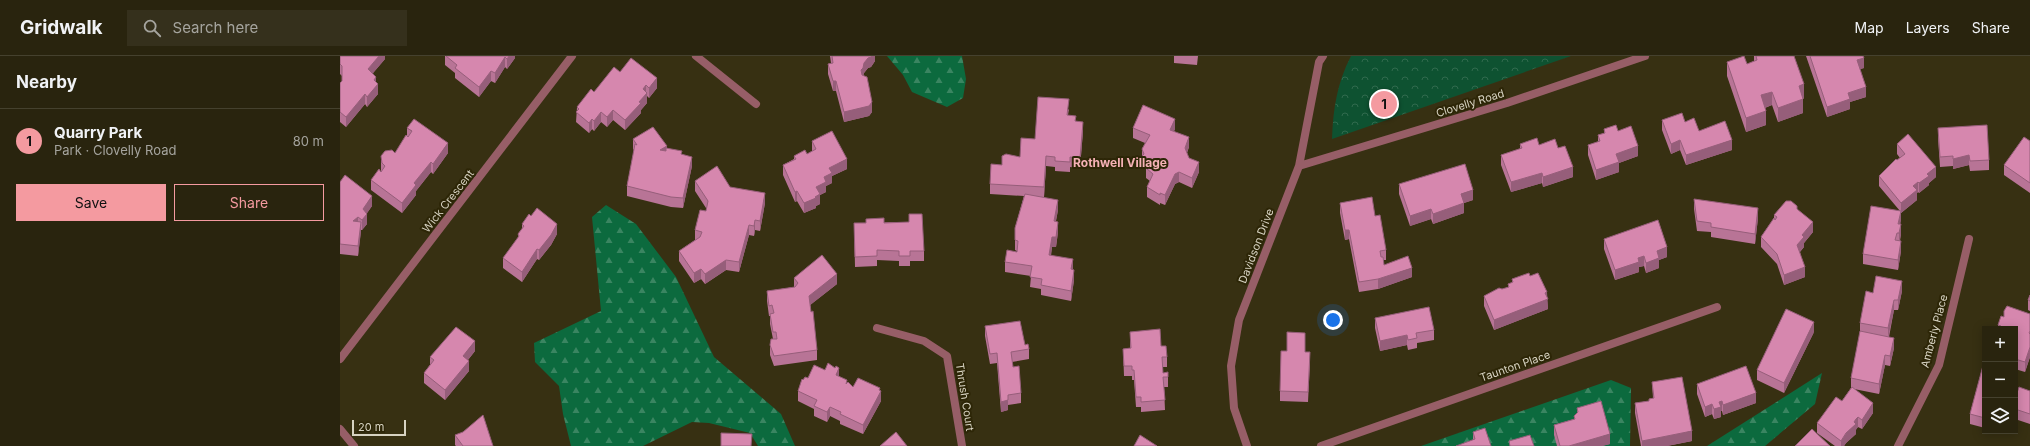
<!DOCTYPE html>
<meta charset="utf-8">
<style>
body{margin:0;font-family:Inter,sans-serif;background:#35301c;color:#f1f3f6}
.controls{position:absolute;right:12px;bottom:12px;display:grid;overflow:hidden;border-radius:0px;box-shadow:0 2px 10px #0003}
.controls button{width:36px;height:36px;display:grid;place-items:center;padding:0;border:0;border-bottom:1px solid #45412e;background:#29240e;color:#f1f3f6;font:20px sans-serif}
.scale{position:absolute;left:12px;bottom:10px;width:54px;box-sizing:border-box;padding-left:4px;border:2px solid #d7d3c2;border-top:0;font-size:11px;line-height:14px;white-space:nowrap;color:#d7d3c2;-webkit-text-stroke:3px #2d2607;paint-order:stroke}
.you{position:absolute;left:993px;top:264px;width:14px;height:14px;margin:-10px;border:3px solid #fff;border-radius:50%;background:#1a73e8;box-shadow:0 0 0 6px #1a73e833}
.badge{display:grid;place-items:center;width:26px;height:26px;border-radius:50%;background:#f49aa0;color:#111;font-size:13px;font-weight:700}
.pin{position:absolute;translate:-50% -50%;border:2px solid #fff;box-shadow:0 1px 4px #0006}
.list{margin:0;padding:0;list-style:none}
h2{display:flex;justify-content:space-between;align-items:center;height:52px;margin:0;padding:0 16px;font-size:17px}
h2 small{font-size:13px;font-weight:400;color:#a5a49e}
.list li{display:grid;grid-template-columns:26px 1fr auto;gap:12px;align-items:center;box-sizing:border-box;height:64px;padding:0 16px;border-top:1px solid #45412e}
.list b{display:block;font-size:15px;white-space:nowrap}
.list p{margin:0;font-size:13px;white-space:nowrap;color:#a5a49e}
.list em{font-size:13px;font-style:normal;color:#a5a49e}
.actions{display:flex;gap:8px;padding:12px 16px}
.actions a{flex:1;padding:9px 0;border:1px solid #f49aa0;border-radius:0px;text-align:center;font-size:14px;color:#f49aa0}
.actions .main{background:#f49aa0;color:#111}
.icon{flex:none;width:22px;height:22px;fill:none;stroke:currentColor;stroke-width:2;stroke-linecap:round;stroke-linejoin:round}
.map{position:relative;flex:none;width:1690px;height:390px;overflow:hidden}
header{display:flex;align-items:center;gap:24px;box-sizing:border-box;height:56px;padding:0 20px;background:#29240e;border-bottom:1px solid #45412e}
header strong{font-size:19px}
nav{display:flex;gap:22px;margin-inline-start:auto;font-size:14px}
.search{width:280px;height:36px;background:#35301c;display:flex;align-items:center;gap:10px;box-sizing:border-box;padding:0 14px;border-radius:0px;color:#a5a49e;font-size:15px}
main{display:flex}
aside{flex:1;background:#29240e}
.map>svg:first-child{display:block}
.forest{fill:url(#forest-firs)}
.park{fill:url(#park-crowns)}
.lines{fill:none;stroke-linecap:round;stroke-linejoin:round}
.street{stroke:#975e67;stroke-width:8}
.wall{fill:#b87496}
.shaded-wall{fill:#965e7a}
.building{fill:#d687ae;stroke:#965e7a}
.labels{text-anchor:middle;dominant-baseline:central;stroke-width:4;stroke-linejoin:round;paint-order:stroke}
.street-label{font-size:11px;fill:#d7d3c2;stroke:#2d2607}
.neighbourhood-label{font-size:12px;font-weight:bold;fill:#f5b1b5;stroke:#2d2607}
</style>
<header>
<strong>Gridwalk</strong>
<div class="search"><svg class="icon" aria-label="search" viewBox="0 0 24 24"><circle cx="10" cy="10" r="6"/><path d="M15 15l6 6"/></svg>Search here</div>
<nav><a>Map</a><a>Layers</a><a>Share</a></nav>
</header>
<main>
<aside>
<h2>Nearby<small></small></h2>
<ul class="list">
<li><span class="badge">1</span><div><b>Quarry Park</b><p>Park · Clovelly Road</p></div><em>80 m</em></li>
</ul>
<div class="actions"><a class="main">Save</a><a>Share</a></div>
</aside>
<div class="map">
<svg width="1690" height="390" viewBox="0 0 1690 390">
<defs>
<pattern id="forest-firs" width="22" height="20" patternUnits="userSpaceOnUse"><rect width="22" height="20" fill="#0c6a3e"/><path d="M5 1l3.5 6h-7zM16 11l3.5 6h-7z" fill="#3a8561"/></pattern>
<pattern id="park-crowns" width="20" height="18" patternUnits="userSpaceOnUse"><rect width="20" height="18" fill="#0e5231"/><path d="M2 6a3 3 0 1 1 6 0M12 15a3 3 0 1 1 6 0" fill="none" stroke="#306a4d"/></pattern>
</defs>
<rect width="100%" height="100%" fill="#373012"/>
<path class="forest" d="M547,0H622L626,23L623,42L607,51L572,36L563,19Z
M266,149L296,168L336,221L374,301L441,358L455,390H418L410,377L369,367L352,366L303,390H231L223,358L219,330L195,306L194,287L261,255L252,161Z
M1482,317L1475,348L1425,390H1367Z
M1271,324L1291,332L1290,390H1081Z"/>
<path class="park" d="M1011,0H1231L992,83C993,53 997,27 1011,0Z"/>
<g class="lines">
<path class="street" d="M356,0L416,48
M959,110L1167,47L1305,0
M537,272L584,285L607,300L622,390
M0,303L232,0
M0,373L14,390
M907,390L894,352L891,310L899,264L959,110L979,6L983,0
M981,390L1377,251
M1558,390L1599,309L1629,183"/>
</g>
<path class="wall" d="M0,0H45V3L33,17L36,26L38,38L27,51L25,48L6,71L0,66V27L2,25V20L0,18Z
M105,0H175V2L167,13L165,11L155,27L151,25L139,41L115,22V17L105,9Z
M490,0H535V5L531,11L528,12L524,17L523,20L532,56L529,60L504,66L496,35H493L488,18V8L491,7Z
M834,0H858L857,9L834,7Z
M1414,0H1454L1464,42L1463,43V57L1438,66L1432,49L1425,52L1426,69L1406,76L1387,20V6L1407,8L1414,5Z
M1466,0H1523L1524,12L1520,13L1526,41L1510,46V53L1487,61Z
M280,16L317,32L309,42L307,40V47L301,54V57L285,74L273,64L267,71L261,66L254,75L252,73L249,77L236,66L237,51L254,36Z
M729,53L728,59L736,65L743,75L740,112L730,111V116L715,115V111L706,110L704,141L718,154L716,165L718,176L716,191H712L711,200L733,213L734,224L731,245L701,239V233L690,231L691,220L665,216V206L677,196V195L675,194V172L684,140L650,138V128L662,109L680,101L695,83Z
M1322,64L1345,66L1359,75L1392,94L1346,109L1340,94L1331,98L1322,74Z
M67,72L108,97L93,118L91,116L76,135V139L62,157L31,134V124L41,116V100L55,97L67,80Z
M793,72L835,73L834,75L849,91L847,97L849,102L859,116L852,132L839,126L835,128L825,149L820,147V149L807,141V131L810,125L806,122V112L802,110V93L805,87L793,82Z
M1598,72L1649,104V114L1630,115L1629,109L1613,113V110L1600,111L1598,82Z
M1264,73L1278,75L1298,100L1279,107V116L1256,124L1248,99V89L1258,86V79L1264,77Z
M293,83L327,92L342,99L352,110L343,152L331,151L287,140V130L294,94L293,93Z
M472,85L507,113L492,120V127L486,130V136L480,139V148L476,150V152L464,157L457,145L455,146L443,119V109L454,103V100L467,98L472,95Z
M1690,85V137L1664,119V109Z
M1180,88L1199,89L1218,92L1233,121L1203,131L1202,127L1171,136L1161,109V99L1180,93Z
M1557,88L1596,121L1589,127V129L1579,137L1578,136L1577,137V144L1561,157V156L1560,168L1561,178L1560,185L1561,195L1558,214L1523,208V198L1560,155L1539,130V120L1560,102L1557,98Z
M355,125L390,131L425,147L420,175L415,174L414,180L409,179L399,216L386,214L365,228L361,223L354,227L339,205V195L355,184V174L366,155V152L355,135Z
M0,126L32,150L27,157V168L22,174H21L18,200L0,198Z
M1059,128L1133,144L1124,147V157L1093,168L1091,163L1070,170L1059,138Z
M1354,143L1418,162L1415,188L1371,181V176L1357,175L1354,153Z
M1000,147L1035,160L1046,194V204H1043L1044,209L1072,221L1038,233L1019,236L1009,183L1005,184L1000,157Z
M1457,153L1473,176L1464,187V191L1460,196L1465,221L1444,229L1437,208L1421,191V181L1434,162V159Z
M569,158L584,195V205H570V210H559V205L537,204V210L515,211L514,167L569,166Z
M182,168L217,178L211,189L199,204L197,203L182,226L163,212V202L178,182V178L182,173Z
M1264,183L1327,201L1319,204V212L1306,217L1304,210L1299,211V216L1275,224L1264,193Z
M1190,220L1207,242L1208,253L1154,274L1144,250V240L1168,231V228L1172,227V223Z
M454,222L497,228L470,249L477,294V304L434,310L430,299V289L433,283L430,268V260H429L427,245V235L454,231Z
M1562,235L1558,254H1554L1549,281L1554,292L1550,310L1545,309L1539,338L1514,333L1533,357L1522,373L1518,371L1516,373V378L1506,387L1504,390H1495L1477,377V367L1502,345L1511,332V322L1520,277V267L1533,237Z
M1690,239V255L1688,254V244Z
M1690,258V301L1685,316L1675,313V273H1658V269L1664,261Z
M1035,262L1094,274V284L1077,287V292L1068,294L1067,289L1040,295L1035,272Z
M645,270L685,289L689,293V303L672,306L681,337V347L668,349V354L661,356L657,307L650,308L645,280Z
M790,276L821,290L827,301V311H823V317L828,321V331H824L825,354L801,356V351H796L794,324H792V320H784L783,293L790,292Z
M1474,276L1444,337L1417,324V314Z
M135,295L128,304L129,315L105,344L84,327V317L90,309V301Z
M965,296L970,306L968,346L940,345V335Z
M1645,302V372L1630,368V358Z
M499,321L507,327L513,331L540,335L541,345L523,378L500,368V365L490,360L487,366L474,360V353L458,345V335L463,324L468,322Z
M1312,326L1352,385L1327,390H1301L1295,357V347L1309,345V343L1313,342Z
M1357,328L1416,347L1383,359L1382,355H1381V361L1374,363L1372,358L1365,361L1357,338Z
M1690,335V368L1675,363V343Z
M1237,352L1270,388L1262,390H1217L1214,379V369L1234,363V360L1237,357Z
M1133,376L1151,390L1133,384Z
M115,379L153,390H116L115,389Z"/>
<path class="shaded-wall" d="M39,0H45V3L28,23V13Z
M169,0H175V2L167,13V3Z
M532,0H535V5L531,11L528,12L524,17L523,22L521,14L524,7L528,2Z
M165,1V11L155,27V17Z
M1524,2V12L1517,14V4Z
M151,15V25L139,41V31Z
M36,21V30L38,28V38L27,51V41L34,24Z
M317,22V32L309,42V32Z
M493,25H496V35H493Z
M1464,28V42L1459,44V30Z
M306,29V38L307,37V47L301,54V57L285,74V64L299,46L303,33Z
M1526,31V41L1510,46V53L1487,61V51L1508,37Z
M1432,36V49L1421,53V39Z
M25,38V48L6,71V61Z
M1463,43V57L1438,66V52Z
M532,46V56L529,60L504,66V56Z
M273,54V64L267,71V61Z
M1426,55V69L1406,76V62Z
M261,56V66L254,75V65Z
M252,63V73L249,77V67Z
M835,63V73L830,84V74Z
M743,66V75L740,112V102Z
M849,81V91L845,102V92Z
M1340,84V94L1331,98V88Z
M1392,84V94L1346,109V99Z
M108,87V97L93,118V108Z
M327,90V100L320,94Z
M1298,90V100L1279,107V116L1256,124V114L1276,98Z
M1629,99V109L1613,113V103Z
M706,100V110L704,141V131Z
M352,101V110L343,152V142Z
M507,103V113L492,120V127L486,130V136L480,139V148L476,150V152L464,157V147L484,121L489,112Z
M91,106V116L76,135V139L62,157V147L74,127Z
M859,106V116L852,132V122Z
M1233,111V121L1203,131V121Z
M1596,111V121L1589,127V129L1579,137V127L1587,118Z
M839,116V126L835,128L825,149V139L835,118Z
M1202,117V127L1171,136V126Z
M1578,126V136L1577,137V144L1561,157V147L1573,130Z
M1133,134V144L1121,148V138Z
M457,135V145L455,146V136Z
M425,137V147L420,175V165Z
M32,140V150L23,163V153Z
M718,144V154L714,174V165Z
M1124,147V157L1093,168V158Z
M1418,152V162L1415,188V178Z
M1091,153V163L1070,170V160Z
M1561,155V165L1558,178V168Z
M27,158V168L22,174V164Z
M18,161V171L13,165Z
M415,164V174L414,180V170Z
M21,166V176L18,200V190Z
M718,166V176L716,191H712L709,209V199L712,181Z
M1473,166V176L1464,187V191L1457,199V189L1462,179Z
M217,168V178L211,189L199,204V194Z
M1561,168V178L1559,187V177Z
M409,169V179L399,216V206Z
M1005,174H1009V183L1005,184Z
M1561,185V195L1558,214V204Z
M1327,191V201L1319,204V212L1306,217V207L1317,195Z
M197,193V203L182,226V216Z
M1304,200V210L1299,211V216L1275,224V214L1298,202Z
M733,203V213L731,223V213Z
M386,204V214L365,228V218Z
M1465,211V221L1444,229V219Z
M1072,212V221L1038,233V223Z
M361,213V223L354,227V217Z
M734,214V224L731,245V235Z
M497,218V228L469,250V240Z
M1562,225V235L1558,254V244Z
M1207,236L1208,253L1154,274V264Z
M1554,244V254L1548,282V272Z
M1474,266V276L1444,337V327Z
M1067,279V289L1040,295V285Z
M1554,282V292L1550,310V300Z
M135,285V295L123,310V300Z
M1690,291V301L1685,316V306Z
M1545,299V309L1539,338V328Z
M129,305V315L105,344V334Z
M499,312V322L496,319Z
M540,332V337L541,335V345L523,378V369Z
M1416,337V347L1383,359V349Z
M668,344V354L661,356V346Z
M1382,345V355H1381V361L1374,363V353L1379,346Z
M1533,347V357L1522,373V364Z
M1372,348V358L1365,361V351Z
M490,351V360L487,366V356Z
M1518,361V371L1516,374V378L1506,387L1504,390H1501V385L1516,363Z
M1352,375V385L1327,390H1302V385Z
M1270,378V388L1262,390H1229Z"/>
<path class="building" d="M0,0H39L28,13L36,21L34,24L38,28L27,41L25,38L6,61L0,56V27L2,25V10L0,8Z
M106,0H169L167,3L165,1L155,17L151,15L139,31L115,12L117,9Z
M492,0H532L531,1L528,2L524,7L523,12L521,14L522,19L527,21L532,46L529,50L504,56L496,25H493L488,8L493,7Z
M1404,0L1407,8L1417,4L1416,0H1454L1464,28L1459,30L1463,43L1438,52L1432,36L1421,39L1426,55L1406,62L1387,6Z
M1470,0H1523L1524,2L1517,4L1526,31L1508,37L1510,43L1487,51Z
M291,2L317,22L309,32L306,29L303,33L307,37L299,46L301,47L285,64L273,54L267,61L261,56L254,65L252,63L249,67L236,56L239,53L237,51L251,33L254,36L274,11L280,16Z
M698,41L729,43L727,59L736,60L735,65L743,66L740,102L730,101V106L715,105V101L706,100L704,131L650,128L651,108L662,109V100L666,98L680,101L681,82L695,83Z
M803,49L835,63L830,74L849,81L845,92L849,102L859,106L852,122L839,116L835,118L825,139L820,137V139L807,131L813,118L806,112V103L802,100L804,98L802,93L810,79L793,72Z
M1342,57L1345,66L1354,62L1359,75L1385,65L1392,84L1346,99L1340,84L1331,88L1322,64Z
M74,63L108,87L93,108L91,106L74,127L76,129L62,147L31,124L39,113L41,116L45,110L42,107L41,100L45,95L52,94L55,97L66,79L68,81L72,75L67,72Z
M1276,69L1278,75L1291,70L1298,90L1276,98L1279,106L1256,114L1248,89L1260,85L1258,79L1265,77L1264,73Z
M1647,69L1649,104L1630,105L1629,99L1613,103V100L1600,101L1598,72Z
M313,71L327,90L320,94L326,95V92L342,95L341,98L352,101L343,142L331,141L287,130L295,88L297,89L293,83Z
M492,75L507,103L489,112L492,117L484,121L486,126L476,131L480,138L475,141L476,142L464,147L457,135L455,136L443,109L456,103L454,100L465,94L467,98L476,93L472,85Z
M1568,78L1596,111L1587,118L1589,120L1579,127L1578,126L1573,130L1577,134L1561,147L1539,120L1556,103L1557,104L1565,98L1557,88Z
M1684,81L1690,85V127L1664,109Z
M1197,82L1199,89L1215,83L1218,92L1225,90L1233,111L1203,121L1202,117L1171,126L1161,99L1182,92L1180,88Z
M1125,108L1133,134L1121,138L1124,147L1093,158L1091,153L1070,160L1059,128Z
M377,110L390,131L425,137L420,165L415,164L414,170L409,169L399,206L386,204L365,218L361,213L354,217L339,195L360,181L362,176L355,174L360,154L366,155L368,145L355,125Z
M5,119L32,140L23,153L27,158L22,164L18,161L13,165L21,166L18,190L0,188V126Z
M685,138L718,144L714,165L718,166L716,181H712L709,199L733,203L731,213L734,214L731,235L701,229L702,223L690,221L692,210L665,206L667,194L677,196L678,185L675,184V172Z
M1032,141L1035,160L1040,159L1046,194L1040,195L1041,201H1043L1044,209L1068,200L1072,212L1038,223L1019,226L1009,174H1005L1000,147Z
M1354,143L1418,152L1415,178L1371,171V167L1357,165Z
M1446,145H1451L1457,150V153L1473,166L1462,179L1464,181L1457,189L1465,211L1444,219L1437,198L1421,181L1434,162L1435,164L1437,161L1434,159Z
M1531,150L1561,155L1558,168H1561L1559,177H1557L1555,184L1561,185L1558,204L1523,198Z
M197,152L217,168L211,179L199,194L197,193L182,216L163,202L179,180L178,178L184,170L182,168L189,158L191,160Z
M569,158H582L584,195H570V200H559V195L537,194V200L515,201L514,167H526V163L544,162V167L569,166Z
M1318,164L1327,191L1317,195L1319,202L1306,207L1304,200L1298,202L1299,206L1275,214L1264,183Z
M482,199L497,218L469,240L471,256L473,255L477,294L434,300L430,289L431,283H437L436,276H433L430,258L434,257L432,249L429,250L427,235L455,231L458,227L454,222Z
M1189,217L1190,220L1198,217L1207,236L1205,237L1208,243L1154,264L1144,240L1159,232L1162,233L1169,231L1168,228L1173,226L1172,223Z
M1536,220L1562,225L1558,244H1554L1548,272L1520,267L1526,235L1533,237Z
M1690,239V245L1688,244Z
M1667,250L1690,258V275L1689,277L1690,278V291L1685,306L1675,303V273H1658L1661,270L1658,269L1661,260L1664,261V255Z
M1089,251L1094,274L1076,277L1077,282L1068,284L1067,279L1040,285L1035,262Z
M1446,253L1474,266L1444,327L1417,314Z
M680,265L685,289L688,288L689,293L671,296L673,311L679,310L681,337L668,339V344L661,346L657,297L650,298L645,270Z
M116,271L135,285L123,300L129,305L105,334L84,317L94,304L90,301Z
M820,273L821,290H826L827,301H822L823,317L828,316V321H823L825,344L801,346V341H796L794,314H792V310H784L783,293L791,292L790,276Z
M1520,275L1554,282L1550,300L1545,299L1539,328L1511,322Z
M947,276L965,277V296H970L968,336L940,335L941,295H947Z
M1645,302V362L1630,358Z
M488,307L495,312L496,310L499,312L496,319L507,324L506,328L508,326L513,331L518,322L540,332L539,334L541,335L523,369L500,358L501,356L490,351L487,356L474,350L477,344L458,335L462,323L463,324L465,321L468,322L474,309L485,314Z
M1406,310L1416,337L1383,349L1382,345L1379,346L1381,351L1374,353L1372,348L1365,351L1357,328Z
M1342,321L1352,375L1302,385L1295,347L1309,345V343L1314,342L1312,326Z
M1512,331L1533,347L1522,364L1518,361L1516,363L1514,366L1516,368L1506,377L1501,385L1477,367L1496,341L1502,345Z
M1679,331L1690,335V358L1675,353V343Z
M1261,345L1270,378L1229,390H1220L1214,369L1235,363L1234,360L1238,356L1237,352Z
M143,359L153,390H123L115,379L123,376Z
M1145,372L1151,390H1116L1135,383L1133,376Z
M1472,373L1490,390H1455Z
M556,376L567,390H540Z
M381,377L412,378L411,390H381Z
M800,379L817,390H794Z
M1190,379L1194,390H1170L1169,385Z"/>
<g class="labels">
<g class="street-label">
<text transform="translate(1130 47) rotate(-17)">Clovelly Road</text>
<text transform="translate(108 145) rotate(-52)">Wick Crescent</text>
<text transform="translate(916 190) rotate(-69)">Davidson Drive</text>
<text transform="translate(1594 275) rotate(-75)">Amberly Place</text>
<text transform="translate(1175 310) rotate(-19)">Taunton Place</text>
<text transform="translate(625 341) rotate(81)">Thrush Court</text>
</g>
<g class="neighbourhood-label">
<text x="780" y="106">Rothwell Village</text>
</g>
</g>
</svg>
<div class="controls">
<button>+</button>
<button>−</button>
<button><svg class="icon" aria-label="layers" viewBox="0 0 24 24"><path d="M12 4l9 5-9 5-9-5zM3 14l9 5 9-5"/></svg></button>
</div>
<div class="scale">20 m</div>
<div class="you"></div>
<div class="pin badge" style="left:1044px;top:48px">1</div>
</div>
</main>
